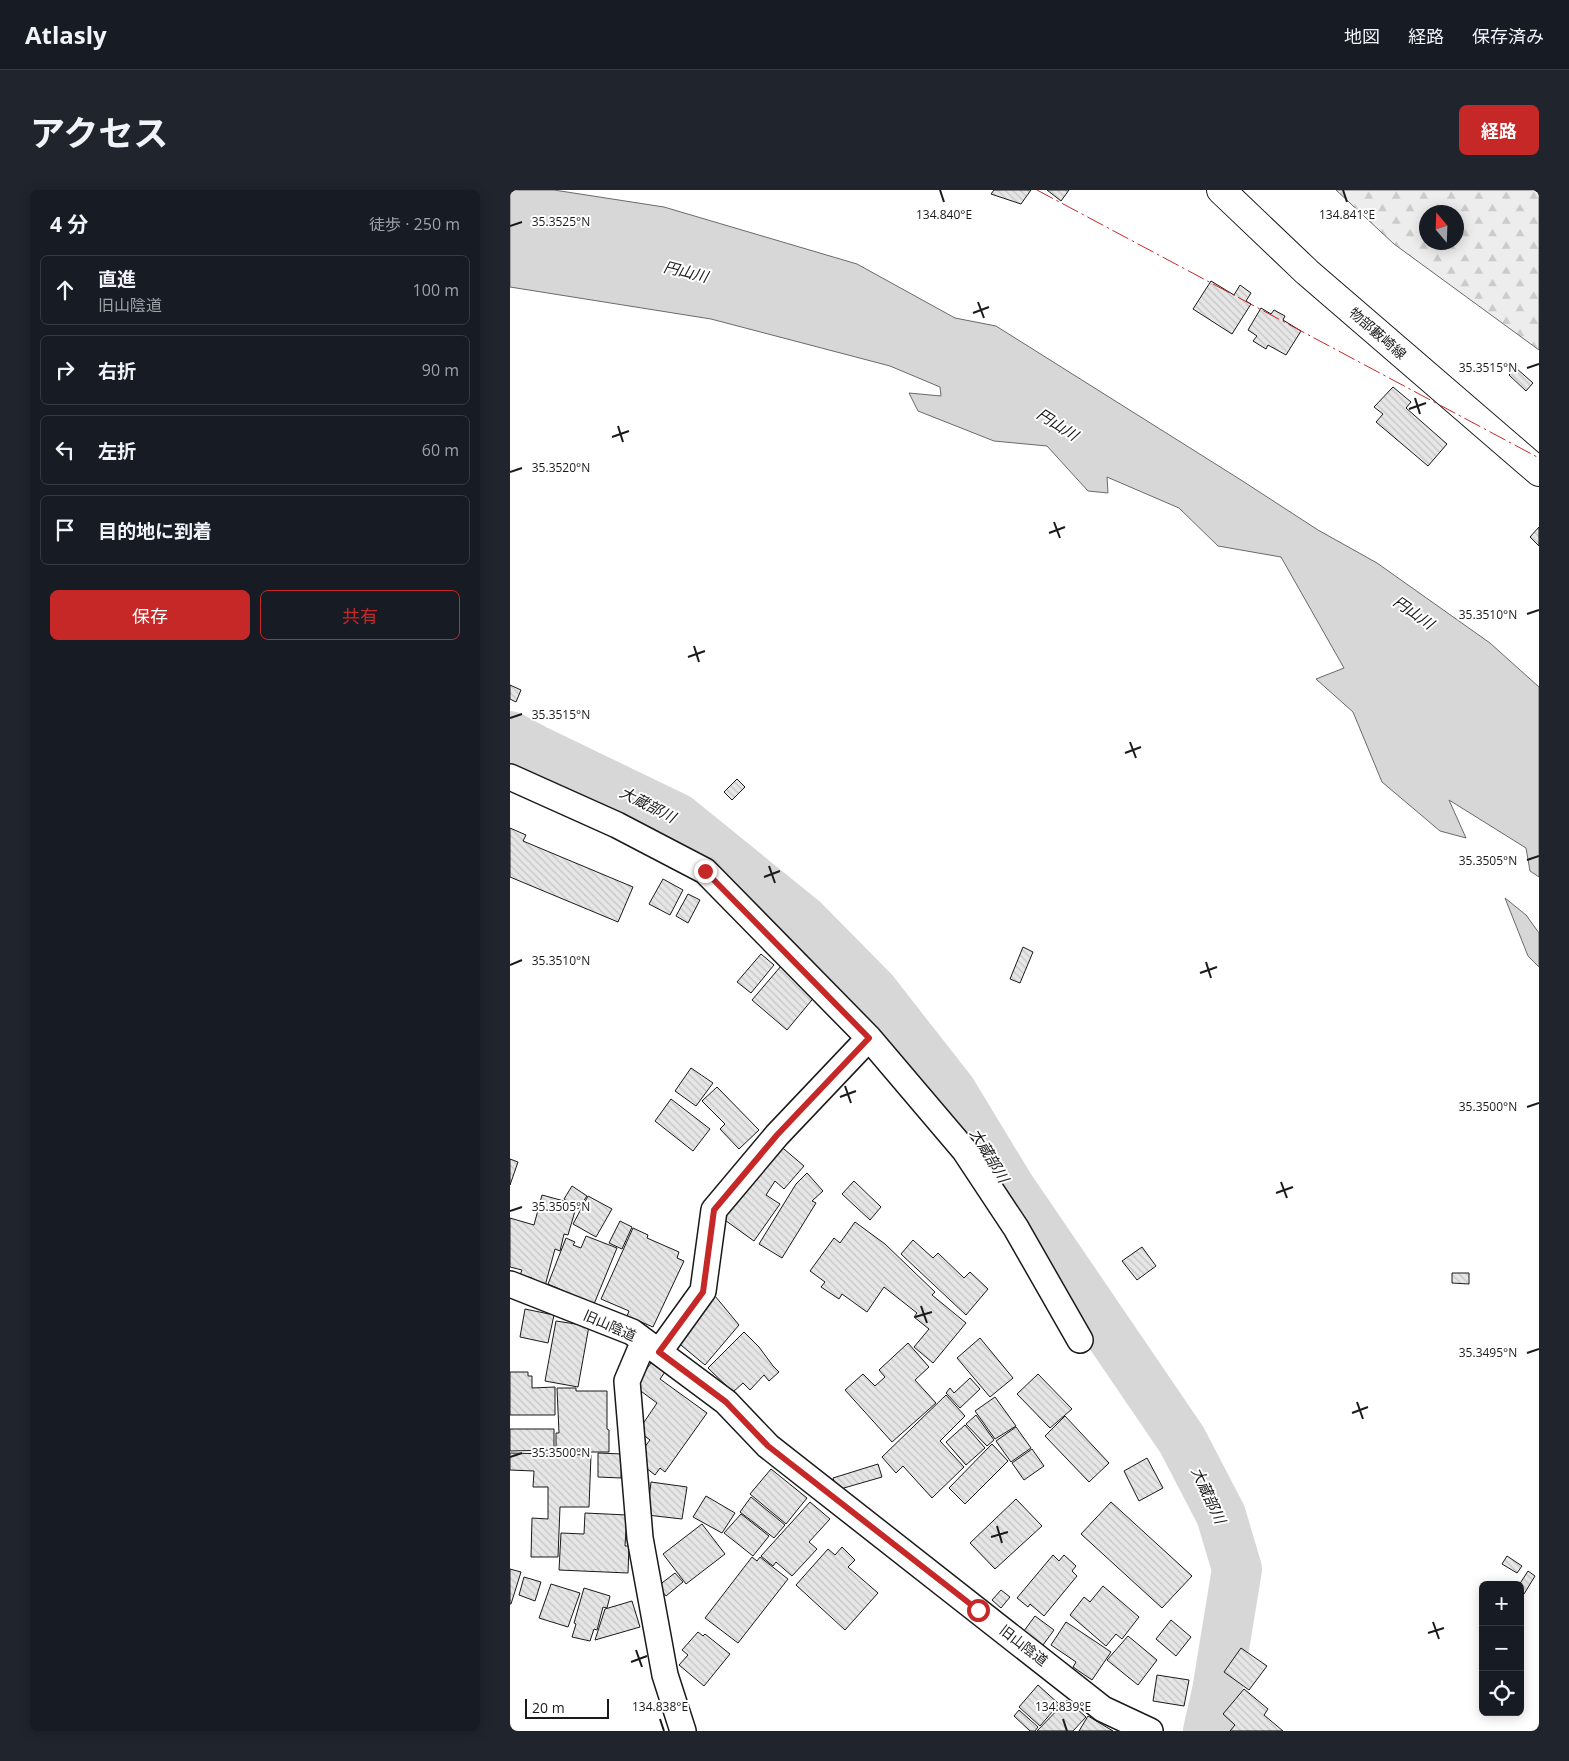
<!DOCTYPE html>
<html lang="ja">
<meta charset="utf-8">
<style>
body{margin:0;font-family:"Open Sans","Noto Sans JP",sans-serif;background:#20242c;color:#f1f3f6}
.controls{position:absolute;right:15px;bottom:15px;display:grid;overflow:hidden;border-radius:8px;box-shadow:0 2px 12px #0003}
.controls button{width:45px;height:45px;display:grid;place-items:center;padding:0;border:0;border-bottom:1px solid #363941;background:#171b24;color:#f1f3f6;font:25px sans-serif}
.compass{position:absolute;left:909px;top:15px;width:45px;height:45px;border-radius:50%;background:#171b24;box-shadow:0 2px 12px #0003;rotate:341deg}
.scale{position:absolute;left:15px;bottom:12px;width:84px;box-sizing:border-box;padding-left:5px;border:2px solid #1a1a1a;border-top:0;font-size:14px;line-height:18px;white-space:nowrap;color:#1a1a1a;-webkit-text-stroke:4px #fff;paint-order:stroke}
.stop{position:absolute;width:15px;height:15px;margin:-11px;border:4px solid #c62828;border-radius:50%;background:#fff}
.stop.end{background:#c62828;border-color:#fff;box-shadow:0 1px 5px #0008}
.list{margin:0;padding:0;list-style:none}
h2{display:flex;justify-content:space-between;align-items:center;height:65px;margin:0;padding:0 20px;font-size:21px}
h2 small{font-size:16px;font-weight:400;color:#9ea1a6}
.list li{display:grid;grid-template-columns:32px 1fr auto;gap:15px;align-items:center;box-sizing:border-box;height:70px;margin:0 10px 10px;padding:0 10px;border:1px solid #363941;border-radius:8px}
.list b{display:block;font-size:19px;white-space:nowrap}
.list p{margin:0;font-size:16px;white-space:nowrap;color:#9ea1a6}
.list em{font-size:16px;font-style:normal;color:#9ea1a6}
.actions{display:flex;gap:10px;padding:15px 20px}
.actions a{flex:1;padding:11px 0;border:1px solid #c62828;border-radius:8px;text-align:center;font-size:18px;color:#c62828}
.actions .main{background:#c62828;color:#fff}
.icon{flex:none;width:28px;height:28px;fill:none;stroke:currentColor;stroke-width:2;stroke-linecap:round;stroke-linejoin:round}
.map{position:relative;flex:none;width:1029px;height:1541px;overflow:hidden;border-radius:8px}
header{display:flex;align-items:center;gap:30px;box-sizing:border-box;height:70px;padding:0 25px;background:#171b24;border-bottom:1px solid #363941}
header strong{font-size:24px}
nav{display:flex;gap:28px;margin-inline-start:auto;font-size:18px}
.intro{display:flex;align-items:center;justify-content:space-between;box-sizing:border-box;height:120px;padding:0 30px}
h1{margin:0;font-size:35px}
.button{padding:12px 22px;border-radius:8px;background:#c62828;color:#fff;font-size:18px;font-weight:700}
main{display:flex;gap:30px;padding:0 30px}
aside{flex:1;background:#171b24;border-radius:8px;box-shadow:0 2px 12px #0003}
.map>svg:first-child{display:block}
.forest{fill:url(#forest-firs);stroke:#6a6a6a;fill-rule:evenodd}
.water{fill:#d7d7d7;stroke:#6a6a6a}
.lines{fill:none;stroke-linecap:round;stroke-linejoin:round}
.river{stroke:#d7d7d7;stroke-width:50}
.building{fill:url(#building-back-hatch);stroke:#1a1a1a}
.street-casing{stroke:#1a1a1a;stroke-width:28}
.secondary-casing{stroke:#1a1a1a;stroke-width:30}
.street{stroke:#fff;stroke-width:25}
.secondary{stroke:#fff;stroke-width:28}
.power{stroke:#c62828;stroke-width:1;stroke-dasharray:18 4 2.5 4;stroke-linecap:butt}
.route{stroke:#c62828;stroke-width:6}
.ticks{fill:none;stroke:#1a1a1a;stroke-width:2}
.labels{text-anchor:middle;dominant-baseline:central;stroke-width:4;stroke-linejoin:round;paint-order:stroke}
.street-label{font-size:14px;fill:#1a1a1a;stroke:#fff}
.water-label{font-size:15px;font-style:italic;fill:#1a1a1a;stroke:#fff}
.ticks-label{font-size:12px;text-anchor:middle;fill:#1a1a1a;stroke:#fff;stroke-width:4;stroke-linejoin:round;paint-order:stroke}
</style>
<header>
<strong>Atlasly</strong>
<nav><a>地図</a><a>経路</a><a>保存済み</a></nav>
</header>
<div class="intro"><h1>アクセス</h1><a class="button">経路</a></div>
<main>
<aside>
<h2>4 分<small>徒歩 · 250 m</small></h2>
<ul class="list">
<li><svg class="icon" aria-label="ahead" viewBox="0 0 24 24"><path d="M12 20V5M6 11l6-6 6 6"/></svg><div><b>直進</b><p>旧山陰道</p></div><em>100 m</em></li>
<li><svg class="icon" aria-label="right" viewBox="0 0 24 24"><path d="M7 20v-9h11M14 6l5 5-5 5"/></svg><div><b>右折</b></div><em>90 m</em></li>
<li><svg class="icon" aria-label="left" viewBox="0 0 24 24"><path d="M17 20v-9H6M10 6l-5 5 5 5"/></svg><div><b>左折</b></div><em>60 m</em></li>
<li><svg class="icon" aria-label="arrive" viewBox="0 0 24 24"><path d="M6 21V4h12l-3 4 3 4H6"/></svg><div><b>目的地に到着</b></div></li>
</ul>
<div class="actions"><a class="main">保存</a><a>共有</a></div>
</aside>
<div class="map">
<svg width="1029" height="1541" viewBox="0 0 1029 1541">
<defs>
<pattern id="forest-firs" width="22" height="20" patternUnits="userSpaceOnUse" patternTransform="scale(1.25)"><rect width="22" height="20" fill="#ededed"/><path d="M5 1l3.5 6h-7zM16 11l3.5 6h-7z" fill="#cbcbcb"/></pattern>
<pattern id="building-back-hatch" width="6" height="6" patternUnits="userSpaceOnUse" patternTransform="scale(1.25)"><rect width="6" height="6" fill="#e6e6e6"/><path d="M-1 5l2 2M0 0l6 6M5-1l2 2" fill="none" stroke="#c5c5c5"/></pattern>
</defs>
<rect width="100%" height="100%" fill="#fff"/>
<path class="forest" d="M826,0H1029V160L884,54ZM916,22H946V52H916Z"/>
<path class="water" d="M0,0H44L154,17L347,74L445,128L486,136L731,290L808,340L867,373L980,453L1029,497V687L1020,681L1016,658L939,610L956,648L930,641L872,592L843,522L806,489L834,478L771,367L708,356L669,318L597,287L598,303L578,301L537,256L484,251L408,221L399,203L431,206L430,197L380,176L201,129L0,97Z
M995,708L1016,725L1029,743V777L1018,766Z"/>
<g class="lines">
<path class="river" d="M0,546L24,559L167,628L294,731L363,801L442,902L499,996L672,1250L711,1325L727,1379L707,1501L698,1541"/>
</g>
<path class="building" d="M484,0H521L511,14L481,4Z
M537,0H559L551,11Z
M701,91L724,105L730,95L741,103L736,111L741,114L722,144L683,119Z
M751,118L761,124L764,120L775,126L773,130L791,141L776,165L758,155L756,159L743,151L747,146L738,140Z
M1006,178L1023,193L1016,201L999,185Z
M883,197L901,212L896,218L937,254L918,276L866,232L873,224L864,217Z
M1029,337V356L1020,347Z
M0,495L11,500L6,512L0,509Z
M227,589L235,597L222,610L214,602Z
M0,638L16,645L13,651L123,697L108,732L0,687Z
M153,689L173,700L160,725L139,714Z
M178,704L190,710L178,733L166,726Z
M513,757L523,762L510,793L500,789Z
M251,764L264,775L241,803L227,792Z
M271,776L306,805L277,840L242,810Z
M181,878L203,893L186,916L165,901Z
M207,897L249,940L229,959L210,939L215,934L192,911Z
M161,909L200,939L183,961L145,931Z
M268,954L294,976L274,999L265,991L256,1005L270,1014L244,1051L212,1028Z
M0,969L8,972L0,995Z
M297,983L313,1001L302,1011L306,1013L272,1068L249,1054L286,994Z
M344,991L371,1017L360,1030L332,1004Z
M62,996L77,1006L68,1019L54,1009Z
M32,1005L54,1011L53,1017L65,1021L58,1045L54,1044L50,1061L45,1059L35,1096L20,1092L22,1088L10,1085L12,1080L0,1077V1028L24,1035Z
M78,1006L102,1019L86,1047L63,1034Z
M110,1031L122,1037L112,1059L99,1053Z
M345,1032L375,1054L425,1102L422,1105L456,1133L423,1173L404,1157L419,1139L404,1127L407,1123L374,1097L357,1122L332,1104L329,1109L311,1097L315,1092L300,1081L324,1048L330,1053Z
M123,1038L138,1045L137,1048L169,1062L167,1068L174,1071L143,1137L117,1126L119,1121L91,1109Z
M76,1046L107,1058L84,1114L38,1094L56,1048L65,1052L63,1055L71,1058Z
M403,1050L423,1068L428,1063L454,1088L460,1082L478,1099L456,1125L391,1064Z
M632,1057L646,1076L627,1090L612,1071Z
M942,1083H959V1094L942,1093Z
M205,1106L229,1135L195,1175L166,1151Z
M15,1119L44,1125L38,1153L10,1147Z
M46,1131L79,1136L68,1197L35,1191Z
M234,1142L249,1157L263,1176L269,1182L259,1191L254,1185L240,1200L233,1193L223,1202L198,1178Z
M470,1148L503,1188L480,1207L447,1168Z
M398,1153L419,1177L405,1190L426,1213L382,1252L335,1200L353,1184L365,1196L375,1187L369,1180Z
M141,1173L155,1182L150,1189L197,1223L155,1282L150,1278L145,1285L131,1274L136,1268L130,1263L140,1250L128,1241L147,1213L124,1196Z
M0,1182H18V1186H22V1198L45,1197V1225H0Z
M528,1184L562,1219L540,1238L507,1204Z
M460,1188L470,1199L450,1218L436,1203L440,1198L444,1203Z
M47,1198H66V1201H97V1239L99,1240V1262H59V1258H46V1243H49Z
M436,1205L455,1226L430,1251L454,1277L422,1308L393,1276L386,1283L372,1267Z
M485,1207L506,1236L485,1249L465,1221Z
M466,1225L484,1250L477,1256L456,1234Z
M555,1226L599,1273L579,1292L535,1246Z
M455,1235L475,1258L456,1275L436,1252Z
M506,1237L521,1258L501,1272L486,1251Z
M0,1239H44V1260L0,1261Z
M482,1254L498,1271L455,1314L439,1298Z
M522,1259L534,1276L514,1290L502,1273Z
M0,1263L81,1265L79,1317H50L48,1367H21L22,1328L38,1329V1297H23L24,1281L0,1280Z
M88,1263L112,1264L111,1288L88,1287Z
M637,1268L653,1298L629,1311L614,1281Z
M368,1274L372,1287L327,1300L323,1288Z
M261,1279L297,1308L276,1334L240,1304Z
M141,1292L177,1297L172,1329L137,1325Z
M196,1306L225,1323L212,1343L183,1327Z
M241,1307L275,1335L264,1348L230,1322Z
M506,1309L532,1336L485,1379L460,1353Z
M300,1312L320,1329L299,1352L307,1359L282,1386L266,1372L263,1376L251,1366Z
M601,1312L682,1386L652,1418L571,1344Z
M75,1323L117,1325L115,1356H119L118,1383L49,1380L51,1343L74,1344Z
M231,1324L259,1346L243,1366L214,1343Z
M192,1334L215,1364L176,1394L153,1364Z
M332,1357L345,1370L338,1377L368,1403L335,1440L286,1395L318,1359L325,1365Z
M543,1365L549,1371L554,1365L566,1376L562,1381L567,1386L534,1426L520,1414L518,1417L507,1408Z
M997,1366L1012,1376L1007,1383L992,1374Z
M242,1367L247,1371L250,1367L278,1389L228,1453L195,1428Z
M0,1379L11,1382L1,1414H0Z
M1018,1381L1025,1386L1014,1404L1010,1402V1395H1009Z
M165,1383L173,1392L156,1406L148,1396Z
M14,1387L31,1392L25,1411L9,1405Z
M41,1394L70,1403L58,1437L29,1428Z
M593,1396L629,1427L612,1449L606,1444L596,1456L560,1425L574,1407L580,1412Z
M74,1398L100,1406L97,1418L93,1417L87,1440L84,1439L80,1451L62,1447L66,1434L64,1433Z
M491,1400L500,1407L491,1418L482,1410Z
M122,1411L130,1437L85,1450L95,1419Z
M525,1426L544,1440L530,1459L511,1445Z
M661,1430L681,1447L666,1466L646,1449Z
M556,1432L601,1462L582,1490L563,1477L566,1472L541,1455Z
M188,1442L193,1446L195,1444L220,1464L194,1496L169,1475L178,1465L172,1460Z
M618,1446L647,1470L628,1495L597,1470Z
M731,1458L757,1476L739,1500L714,1482Z
M647,1485L679,1490L674,1516L643,1511Z
M528,1495L549,1514L530,1536L509,1517Z
M734,1499L758,1519L754,1525L773,1541H720L725,1535L713,1524Z
M557,1510L576,1527L563,1541H527Z
M509,1520L528,1537L525,1541H520L504,1526Z
M578,1526L603,1541H569Z"/>
<g class="lines">
<g class="street-casing">
<path id="street" d="M0,587L107,635L195,681L359,848L267,945L204,1020L193,1101L149,1162
M359,848L455,961L506,1038L570,1150
M0,1094L122,1142L216,1212L258,1256L593,1519L640,1541
M134,1151L117,1191L130,1348L155,1485L173,1541"/>
</g>
<g class="secondary-casing">
<path id="secondary" d="M711,0L797,82L1029,282"/>
</g>
<use href="#street" class="street"/>
<use href="#secondary" class="secondary"/>
<path class="power" d="M527,0L1029,268"/>
</g>
<g class="lines">
<path class="route" d="M195,681L359,848L267,945L204,1020L193,1102L149,1162L216,1212L258,1256L468,1420"/>
</g>
<path class="ticks" d="M430,0L434,12M833,0L837,12M0,36L12,32M468,112L474,128M463,123L479,117M1017,178L1029,174M905,208L910,224M899,219L916,213M108,236L113,252M102,247L119,241M0,282L12,278M544,332L550,348M539,343L555,337M1017,424L1029,420M184,456L189,472M178,467L195,461M0,528L12,524M620,552L626,568M615,563L631,557M1017,670L1029,666M259,676L265,693M254,687L270,681M696,772L701,788M0,775L12,770M690,783L707,777M335,896L341,913M330,907L346,901M1017,917L1029,913M771,992L777,1008M766,1003L783,997M0,1021L12,1017M411,1116L417,1133M405,1127L422,1122M1017,1163L1029,1159M847,1212L853,1229M842,1223L858,1217M0,1267L12,1263M487,1336L492,1353M481,1347L498,1342M923,1432L929,1449M918,1443L934,1438M126,1460L132,1477M121,1472L137,1466M150,1529L154,1541M553,1529L557,1541"/>
<g class="labels">
<g class="street-label">
<text transform="translate(868 143) rotate(41)">物部藪崎線</text>
<text transform="translate(100 1135) rotate(24)">旧山陰道</text>
<text transform="translate(514 1455) rotate(38)">旧山陰道</text>
</g>
<g class="water-label">
<text transform="translate(176 81) rotate(14)">円山川</text>
<text transform="translate(548 234) rotate(33)">円山川</text>
<text transform="translate(904 422) rotate(35)">円山川</text>
<text transform="translate(138 614) rotate(27)">大蔵部川</text>
<text transform="translate(480 965) rotate(59)">大蔵部川</text>
<text transform="translate(699 1305) rotate(65)">大蔵部川</text>
</g>
</g>
<g class="ticks-label">
<text x="434" y="29">134.840°E</text>
<text x="837" y="29">134.841°E</text>
<text x="51" y="36">35.3525°N</text>
<text x="978" y="182">35.3515°N</text>
<text x="51" y="282">35.3520°N</text>
<text x="978" y="429">35.3510°N</text>
<text x="51" y="529">35.3515°N</text>
<text x="978" y="675">35.3505°N</text>
<text x="51" y="775">35.3510°N</text>
<text x="978" y="921">35.3500°N</text>
<text x="51" y="1021">35.3505°N</text>
<text x="978" y="1167">35.3495°N</text>
<text x="51" y="1267">35.3500°N</text>
<text x="150" y="1521">134.838°E</text>
<text x="553" y="1521">134.839°E</text>
</g>
</svg>
<div class="controls">
<button>+</button>
<button>−</button>
<button><svg class="icon" aria-label="locate" viewBox="0 0 24 24"><circle cx="12" cy="12" r="6"/><path d="M12 2v4M12 18v4M2 12h4M18 12h4"/></svg></button>
</div>
<svg class="compass" viewBox="-18 -18 36 36"><path d="M0-13l5 13h-10z" fill="#e53935"/><path d="M0 13l5-13h-10z" fill="#9ea1a6"/></svg>
<div class="scale">20 m</div>
<div class="stop" style="left:468px;top:1420px"></div>
<div class="stop end" style="left:195px;top:681px"></div>
</div>
</main>
